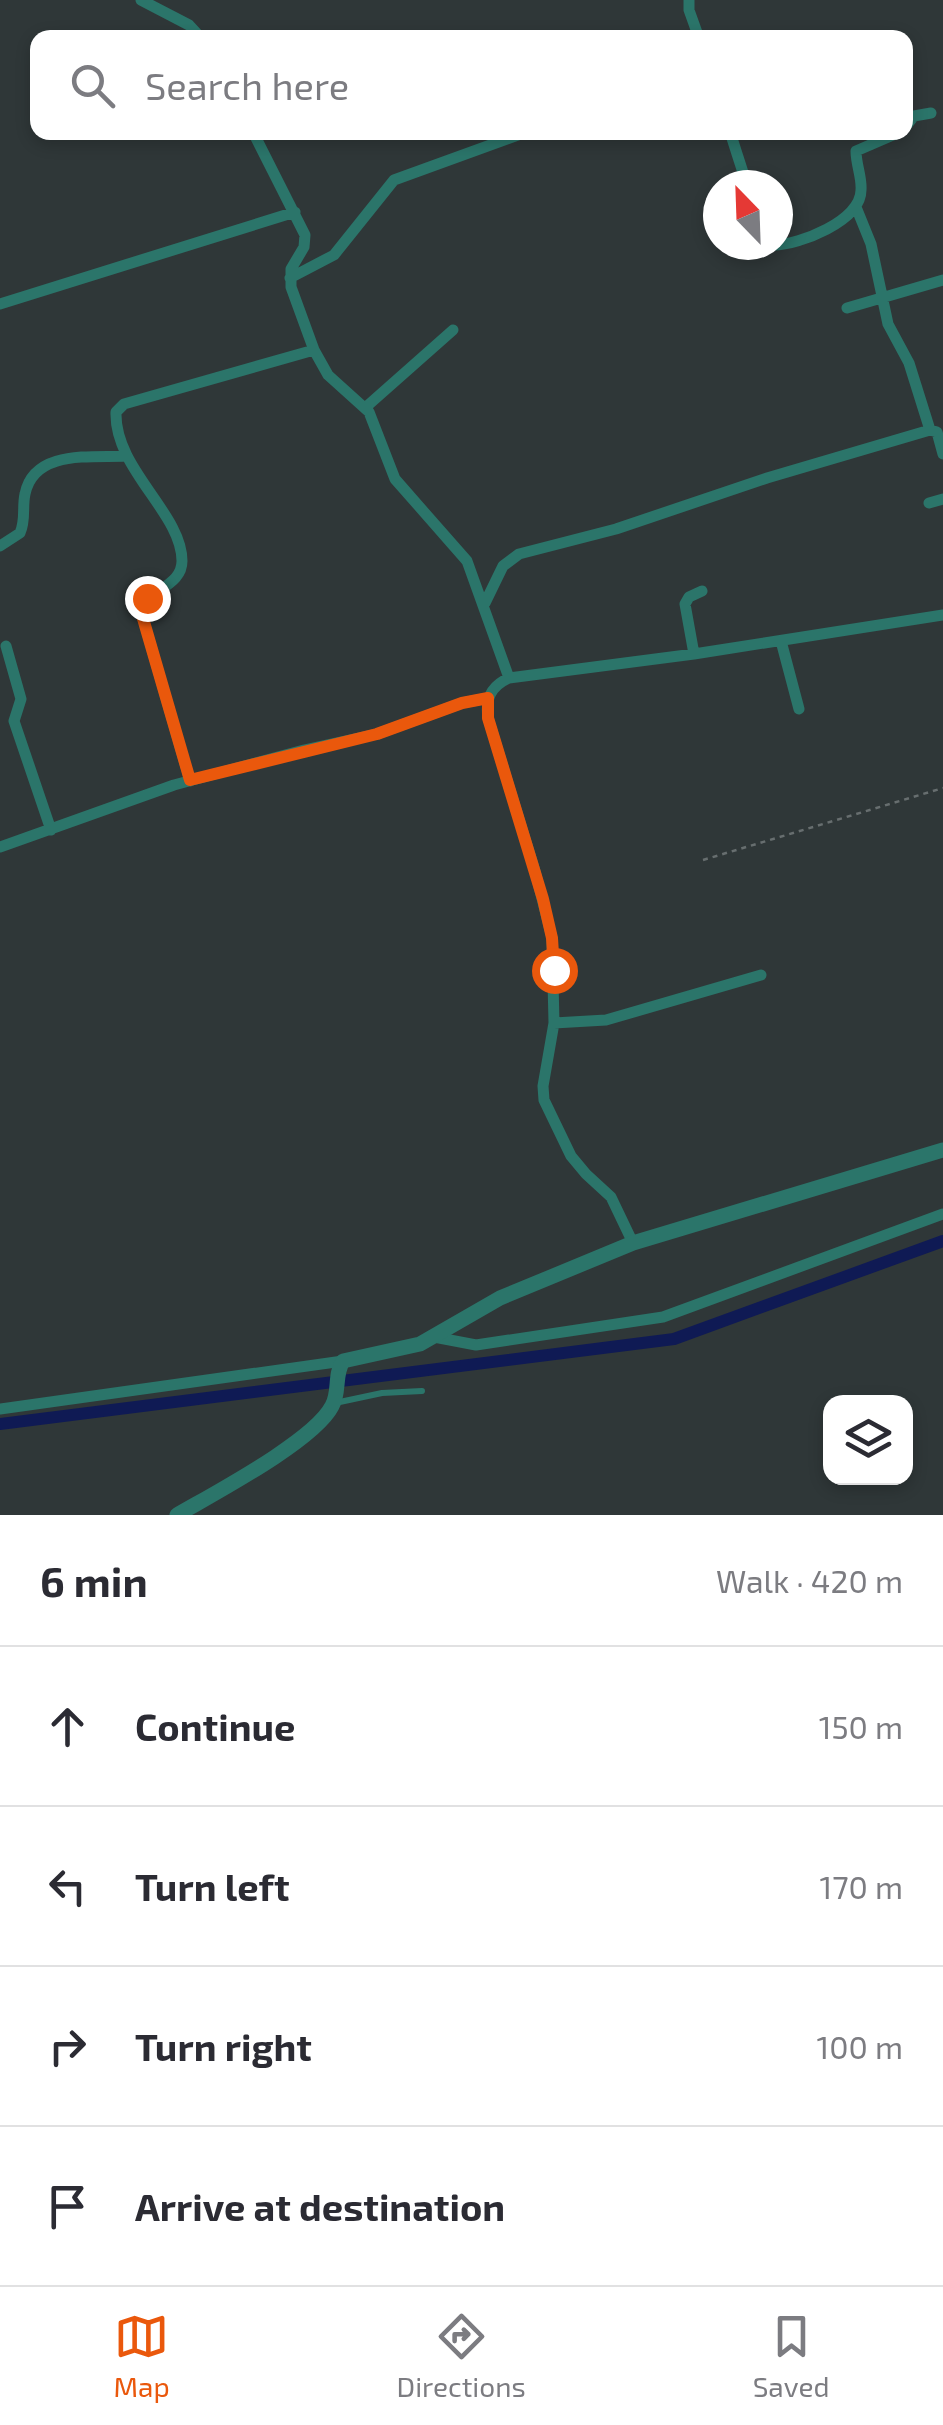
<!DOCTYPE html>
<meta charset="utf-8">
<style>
body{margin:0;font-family:"Exo 2",sans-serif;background:#f2f2f3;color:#2b2b33}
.controls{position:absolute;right:30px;bottom:30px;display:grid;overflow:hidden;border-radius:20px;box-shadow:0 5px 15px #0003}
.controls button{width:90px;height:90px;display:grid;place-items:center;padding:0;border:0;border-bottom:2px solid #e1e1e2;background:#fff;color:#2b2b33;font:50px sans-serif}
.compass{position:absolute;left:703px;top:170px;width:90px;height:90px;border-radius:50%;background:#fff;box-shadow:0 5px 15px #0003;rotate:337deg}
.stop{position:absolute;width:30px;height:30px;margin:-22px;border:8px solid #ea580c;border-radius:50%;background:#fff}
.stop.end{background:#ea580c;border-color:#fff;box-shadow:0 2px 10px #0008}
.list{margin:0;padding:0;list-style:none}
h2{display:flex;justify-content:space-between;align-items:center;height:130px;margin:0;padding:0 40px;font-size:42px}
h2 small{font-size:32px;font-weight:400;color:#7c7c81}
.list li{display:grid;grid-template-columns:65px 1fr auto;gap:30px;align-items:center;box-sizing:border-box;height:160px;padding:0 40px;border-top:2px solid #e1e1e2}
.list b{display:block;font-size:38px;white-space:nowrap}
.list em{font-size:32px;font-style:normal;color:#7c7c81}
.icon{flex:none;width:55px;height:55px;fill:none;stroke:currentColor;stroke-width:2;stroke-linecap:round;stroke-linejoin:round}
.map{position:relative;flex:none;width:943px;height:1515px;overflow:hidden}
.search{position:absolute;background:#fff;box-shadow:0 5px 15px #0003;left:30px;right:30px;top:30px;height:110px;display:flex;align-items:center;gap:25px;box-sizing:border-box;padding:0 35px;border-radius:20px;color:#7c7c81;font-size:38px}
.sheet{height:770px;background:#fff}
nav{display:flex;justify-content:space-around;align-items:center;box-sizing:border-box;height:140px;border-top:2px solid #e1e1e2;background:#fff;font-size:28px;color:#7c7c81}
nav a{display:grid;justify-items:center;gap:5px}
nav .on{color:#ea580c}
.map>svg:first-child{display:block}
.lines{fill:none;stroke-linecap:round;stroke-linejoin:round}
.canal{stroke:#0f1a54;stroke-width:12}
.path{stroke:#676e6f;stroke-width:2.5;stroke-dasharray:5 5;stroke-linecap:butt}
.service{stroke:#2b756a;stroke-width:6}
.minor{stroke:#2b756a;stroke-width:11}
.tertiary{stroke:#2b756a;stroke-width:15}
.route{stroke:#ea580c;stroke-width:12}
</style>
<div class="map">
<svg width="943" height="1515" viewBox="0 0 943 1515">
<rect width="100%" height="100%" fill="#2f3738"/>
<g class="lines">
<path class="canal" d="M0,1424L674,1339L943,1241"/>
<path class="path" d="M703,860L943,788"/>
<path class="service" d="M335,1403L382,1393L422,1391"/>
<path class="minor" d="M141,0L189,25L201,38
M689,0V10L699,38
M906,126L914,116L931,113
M253,132L305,235L304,247L291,269V287L314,350L328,375L369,412L395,479L467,561L509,678
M730,132L747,185
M856,207L871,244L888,324L909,363L930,430
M774,245C799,245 861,221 861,190C862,177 856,165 856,151L900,132
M290,278L334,255L394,180L526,132
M0,304L295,212
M847,308L943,280
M366,407L453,330
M929,503L943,499
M0,546L20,533C26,520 22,507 25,494C34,449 92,458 127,456
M485,603L503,566L519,554L616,529L767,478L930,430L937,432L943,454
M781,641L799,709
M6,646L21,699L14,721L51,830
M694,654L685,604L689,597L702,591
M190,781L142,615C144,589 182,588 182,561C182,513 114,469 116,412L124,404L314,350
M0,847L174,785L304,750L377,734L462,703L488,698
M554,1023L606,1020L761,975
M633,1243L611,1197L586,1174L571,1156L544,1100L543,1086L554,1023L552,938L535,871L488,718C485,699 491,686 509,678L694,654L943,615
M434,1337L476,1345L663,1317L943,1214
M0,1409L343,1361"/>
<path class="tertiary" d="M177,1515C213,1494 314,1441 332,1406C340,1392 334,1375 343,1361L420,1344L500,1298L633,1243L943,1150"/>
</g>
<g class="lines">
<path class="route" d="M147,598L142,615L190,780L377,734L462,703L488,698V718L543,899L552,938L554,970"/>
</g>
</svg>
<div class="controls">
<button><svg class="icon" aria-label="layers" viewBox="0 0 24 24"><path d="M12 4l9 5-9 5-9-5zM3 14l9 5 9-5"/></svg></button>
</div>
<svg class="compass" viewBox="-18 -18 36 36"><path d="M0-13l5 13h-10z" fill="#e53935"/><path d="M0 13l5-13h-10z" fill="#7c7c81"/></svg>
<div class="stop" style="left:554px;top:970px"></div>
<div class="stop end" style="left:147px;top:598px"></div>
<div class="search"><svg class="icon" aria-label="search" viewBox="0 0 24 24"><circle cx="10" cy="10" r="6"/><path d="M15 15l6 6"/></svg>Search here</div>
</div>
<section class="sheet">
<h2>6 min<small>Walk · 420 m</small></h2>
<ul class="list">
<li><svg class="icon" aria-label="ahead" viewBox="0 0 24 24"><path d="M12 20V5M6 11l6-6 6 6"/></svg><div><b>Continue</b></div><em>150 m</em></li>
<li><svg class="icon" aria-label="left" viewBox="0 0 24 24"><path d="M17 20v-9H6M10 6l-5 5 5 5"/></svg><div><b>Turn left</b></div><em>170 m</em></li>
<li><svg class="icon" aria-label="right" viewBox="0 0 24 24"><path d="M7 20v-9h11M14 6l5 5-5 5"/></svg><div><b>Turn right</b></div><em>100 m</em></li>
<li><svg class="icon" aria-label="arrive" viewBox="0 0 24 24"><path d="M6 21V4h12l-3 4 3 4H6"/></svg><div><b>Arrive at destination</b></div></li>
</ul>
</section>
<nav>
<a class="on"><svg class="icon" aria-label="map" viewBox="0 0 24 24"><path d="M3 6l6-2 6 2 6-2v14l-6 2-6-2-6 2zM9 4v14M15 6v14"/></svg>Map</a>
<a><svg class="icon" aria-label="directions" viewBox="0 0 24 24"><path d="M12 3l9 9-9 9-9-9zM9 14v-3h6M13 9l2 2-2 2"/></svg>Directions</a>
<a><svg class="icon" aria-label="saved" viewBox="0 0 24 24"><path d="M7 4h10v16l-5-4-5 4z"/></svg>Saved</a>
</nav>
